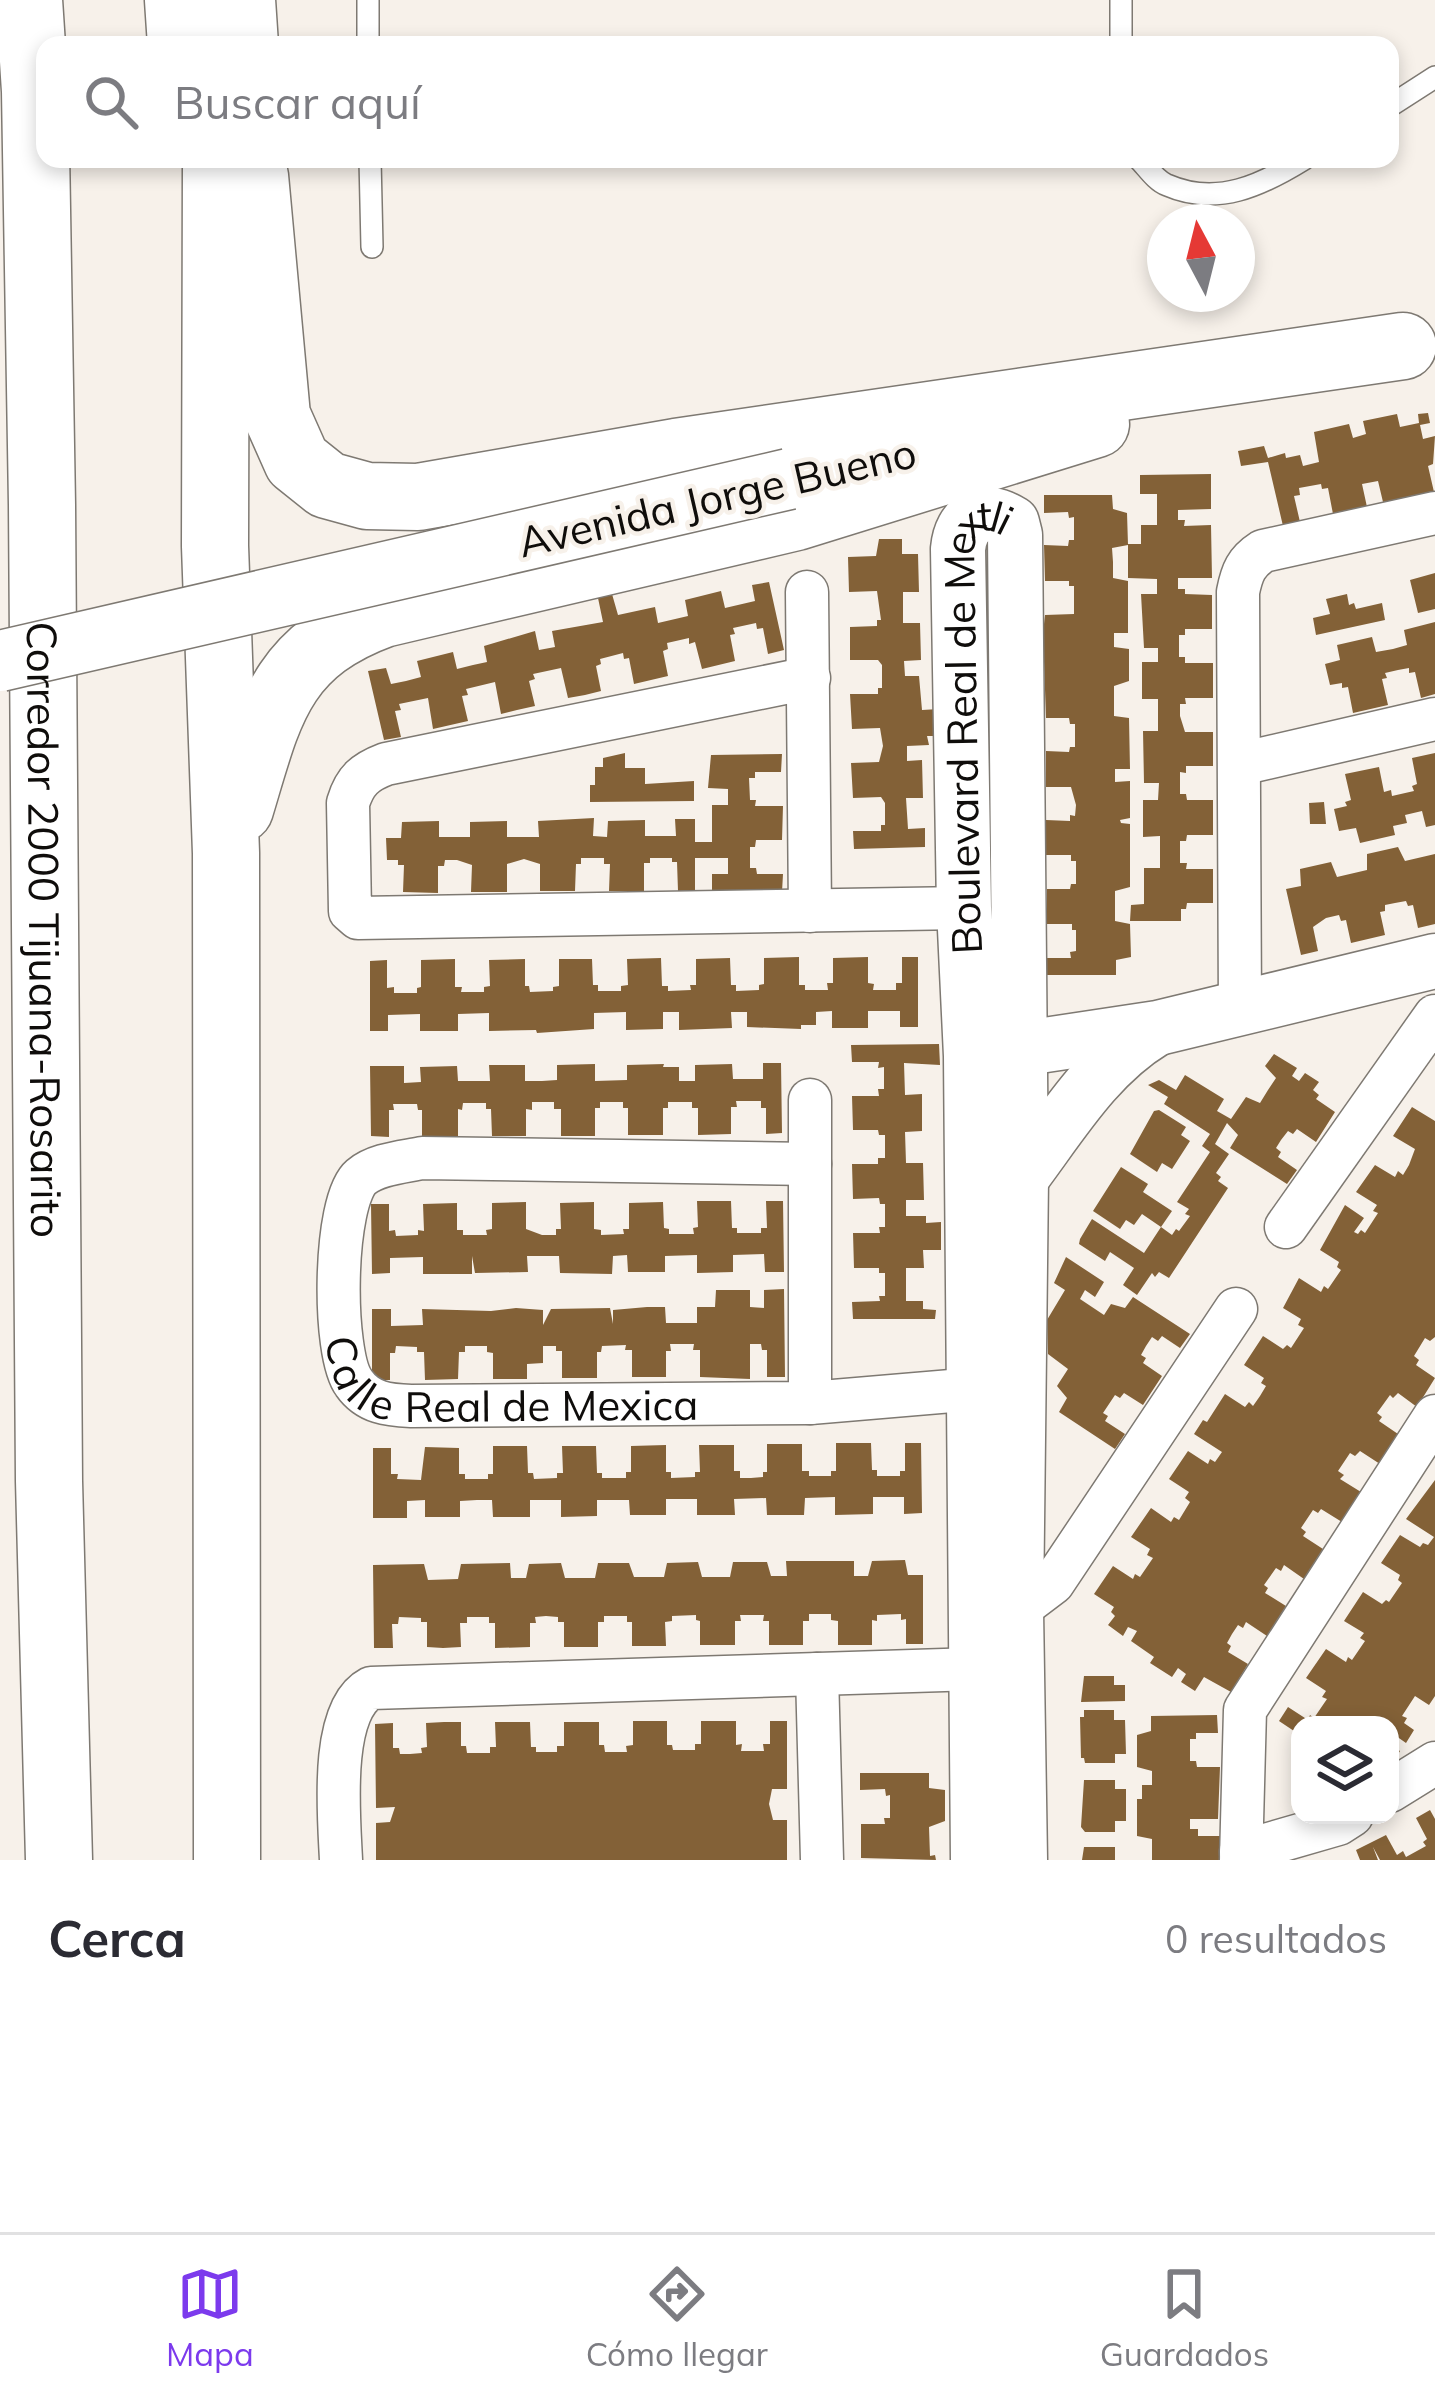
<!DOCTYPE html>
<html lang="es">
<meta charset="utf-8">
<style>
body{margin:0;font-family:Mulish,sans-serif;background:#f7f7f7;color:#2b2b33}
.controls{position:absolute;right:36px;bottom:36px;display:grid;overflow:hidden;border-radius:24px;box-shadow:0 6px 18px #0003}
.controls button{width:108px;height:108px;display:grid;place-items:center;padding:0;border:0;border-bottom:3px solid #e1e1e2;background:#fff;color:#2b2b33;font:60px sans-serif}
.compass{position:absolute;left:1147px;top:204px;width:108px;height:108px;border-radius:50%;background:#fff;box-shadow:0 6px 18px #0003;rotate:353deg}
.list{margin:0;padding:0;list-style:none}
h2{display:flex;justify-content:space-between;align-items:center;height:156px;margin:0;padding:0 48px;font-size:51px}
h2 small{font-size:39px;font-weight:400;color:#7c7c81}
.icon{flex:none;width:66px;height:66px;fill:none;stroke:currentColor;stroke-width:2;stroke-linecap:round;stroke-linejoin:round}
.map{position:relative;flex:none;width:1435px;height:1860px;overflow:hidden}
.search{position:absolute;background:#fff;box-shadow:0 6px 18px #0003;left:36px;right:36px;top:36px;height:132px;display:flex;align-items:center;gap:30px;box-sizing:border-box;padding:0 42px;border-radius:24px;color:#7c7c81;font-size:45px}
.sheet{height:372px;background:#fff}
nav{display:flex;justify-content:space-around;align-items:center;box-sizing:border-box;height:168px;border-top:3px solid #e1e1e2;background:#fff;font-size:33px;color:#7c7c81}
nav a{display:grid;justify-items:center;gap:6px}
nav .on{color:#7c3aed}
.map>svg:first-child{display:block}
.building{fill:#836137}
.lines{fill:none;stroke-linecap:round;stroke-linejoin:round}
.service-casing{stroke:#7e7972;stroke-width:24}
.minor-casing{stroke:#7e7972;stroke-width:45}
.tertiary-casing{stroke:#7e7972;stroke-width:57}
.secondary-casing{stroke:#7e7972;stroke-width:63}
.trunk-casing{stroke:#7e7972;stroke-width:69}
.service{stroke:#fff;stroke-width:21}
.minor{stroke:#fff;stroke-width:42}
.tertiary{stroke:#fff;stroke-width:54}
.secondary{stroke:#fff;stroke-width:60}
.trunk{stroke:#fff;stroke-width:66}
.secondary-bridge-casing{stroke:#7e7972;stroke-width:63;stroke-linecap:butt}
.secondary-bridge{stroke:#fff;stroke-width:60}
.labels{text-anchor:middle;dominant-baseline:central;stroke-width:9;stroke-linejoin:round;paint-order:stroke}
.street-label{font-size:42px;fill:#0f0d0b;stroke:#f7f1ea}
</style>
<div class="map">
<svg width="1435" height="1860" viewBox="0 0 1435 1860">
<rect width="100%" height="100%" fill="#f7f1ea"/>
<path class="building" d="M1428,413L1430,423L1420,425L1423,439L1435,436L1433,464L1428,466L1434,492L1397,503L1396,500L1383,502L1378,481L1362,484L1367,507L1333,514L1328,488L1322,489L1321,484L1299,488L1300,495L1294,496L1300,522L1283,526L1268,462L1241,466L1238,451L1264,446L1268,458L1285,453L1286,458L1300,455L1303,466L1319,462L1314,432L1349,424L1353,438L1366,434L1363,421L1397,414L1400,427L1419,423L1418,414Z
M1211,474V509L1178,510V520H1185L1184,526L1211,525L1212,578H1178V589H1185V594L1212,595V629H1185V635H1179V657H1185V663H1213V698H1185L1186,704H1180V716L1185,732H1213V766H1186V773L1180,772V794H1186L1187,800H1213V835H1187L1186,841H1180V863H1187L1186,869H1213V903H1187L1186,909H1181V921H1130L1131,905L1144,904V868H1160V836L1143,837V800H1158L1159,783H1144L1143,731H1158V699H1142V662H1158V648H1144L1141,594H1157V579L1128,578V544H1141V525H1157V494H1140V475Z
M1044,495H1112L1113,509L1127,513L1128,545L1112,548L1113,562V578L1128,581V633H1114V647L1129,649V681L1114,686V716L1129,718L1130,769H1115V782L1130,781V818L1120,820L1121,823L1130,824V887L1115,891V921L1130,924L1131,957L1116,960V975H1047V958H1071L1070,952L1076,951V930H1072V924H1047V889H1070L1071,884H1076V861H1071V855H1046V820L1070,821V815L1075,816L1076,805L1071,787H1046V751L1069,752L1070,747H1075V724H1070L1069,718H1046L1043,633L1045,615L1074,614V586H1069V581H1045L1044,545L1068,546L1069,540H1074V517L1069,518L1068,512L1044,513Z
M879,539H902V554H918L919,592H903V623H920L921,660L904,661L905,676H919L922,710L939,709L940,736H927L929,745L907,746V761L922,760L923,798H906L908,829L925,828V847L854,849L853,831H881V825H885V803L881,797L853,798L851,763L879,762L883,746L880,728L852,729L850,694H878V688H882V665L878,660H850V627L877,626V620H881L877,591L849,592L848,557L876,556Z
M1435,573V609L1418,613L1410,580Z
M769,582L784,650L768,654L763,628L757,629L756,623L733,628L735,634L730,635L735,661L702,669L695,642L689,644V638L667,643L668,649L663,651L668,676L634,684L629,658L624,659L623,653L600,659L601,664L596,666L601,691L585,695L568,698L561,668L533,674L535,679L529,681L535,706L517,710L501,714L495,682L466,689L468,695L462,696L468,721L433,729L428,698L399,704L401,710L395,711L401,737L384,740L368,671L386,668L391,684L406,681L421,677L417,661L453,652L457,669L473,665L487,662L484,646L535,631L539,650L555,647L552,631L603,622L598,598L612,594L618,615L655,607L658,623L688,616L685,600L721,591L725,608L755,601L752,585Z
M1347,594L1349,605L1354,603L1356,609L1382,603L1385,620L1316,635L1313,618L1330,614L1326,599Z
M1435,622V694L1421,698L1415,672L1409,673V668L1398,670L1385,673L1387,678L1382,679L1388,705L1353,713L1348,687L1342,688V683L1330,685L1325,664L1340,660L1337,645L1372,637L1376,652L1393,649L1407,645L1404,630Z
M625,753V768H645V784L694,781V801L590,802V785H595V767H603V758Z
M1435,753V825L1426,827L1422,811L1405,815L1407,823L1393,826L1395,835L1360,843L1356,828L1339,831L1334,809L1347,806L1345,802L1351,800L1345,774L1379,767L1384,792L1391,790L1392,796L1414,791L1412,786L1417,784L1412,758Z
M782,754L781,772H755V778H749L750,800H756L755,806H783L782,840H756L755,847H750V868H756L757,874H783L782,892L712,893V874H728V858H695V890L678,891L677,862H672V858H650V863H644V891H609L610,864H604V858H581V864H576L575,891H540V864L524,859L507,864V892H471L472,865L457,860H445L444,866H438V893L403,892L404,865H398V860H387L386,838H401L402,822L439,821V837H470V822L507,821V837H539L538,821L594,818L593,836L607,837L608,821L645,820V836H676L675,819H695V842H712V805H728V789L708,788L711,755Z
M1324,802L1326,824H1310L1309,803Z
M1398,847L1405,861L1435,854V924L1418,928L1413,905L1408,906L1406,901L1395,903L1385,905V911L1380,912L1385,935L1351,943L1346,920L1341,921L1339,915L1326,918L1313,927L1318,951L1301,955L1286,889L1301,886L1300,869L1331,862L1337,877L1367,870V854Z
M799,957V985H805V990H828L827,983H833V958L868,957V983L874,984L873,990H896V983H902V957H918V1027H900V1011H868V1028H832V1011L816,1012V1025H801V1029L747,1027V1012H731L732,1028L679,1030V1012H663V1029L626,1030V1012L594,1013V1029L537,1033L536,1030L489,1031V1013L458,1014V1031H420V1014L388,1015V1031H370V961L387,960V988L394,987V993H417V988L421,987V960L455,959V987H462L461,992H484V987L490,986L489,960L525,959V986H529L530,992L553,991V987L559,986V959H592L593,985H598V991H621V986L628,985L627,959L661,958L662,986H668V991L691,990L690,985H696V959L730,958L731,985H736V991L759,990V985L764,984V958Z
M939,1044L940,1065L904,1063L905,1095L922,1094V1131L905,1132L906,1163H923L924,1200H906V1216H926V1223L941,1222V1250H923L924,1268H906V1301H923V1309L936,1310L935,1319H853L852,1302L880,1301L879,1296H885V1273H879V1268H854L853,1233H880L879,1227H885V1204H880L879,1198L853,1199L852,1164H878V1158H885V1135H879L878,1130H853L852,1096H879L878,1089H884V1067L878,1068L879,1062H852L851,1045Z
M1274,1054L1297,1068L1292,1076L1299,1081L1305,1073L1319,1082L1313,1090L1319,1095L1316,1099L1335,1112L1316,1142L1297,1129L1293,1134L1288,1131L1281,1140L1276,1148L1281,1152L1278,1157L1297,1170L1287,1184L1230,1148L1238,1135L1227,1123L1215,1144L1229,1154L1216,1173L1221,1177L1218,1181L1228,1188L1169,1278L1159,1272L1155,1277L1152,1273L1137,1295L1123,1285L1134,1268L1110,1252L1105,1261L1079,1244L1080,1239L1092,1219L1144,1253L1161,1227L1172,1235L1176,1229L1179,1231L1190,1216L1185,1214L1189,1209L1177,1202L1210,1152L1202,1146L1210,1134L1164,1104L1168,1097L1148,1085L1159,1080L1176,1090L1185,1075L1224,1099L1217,1111L1231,1119L1246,1097L1260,1103L1268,1090L1276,1078L1265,1066Z
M763,1063H781L782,1133L766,1134V1108H761V1101H736L737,1107H731V1134L698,1135V1108H692V1102H668V1108H663V1135H628V1108H623V1102H600V1108H595V1136H561V1109H554V1102H532V1110L526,1109V1136H492L491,1109H486V1103H463L462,1110L458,1109V1136L422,1137V1110H418L417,1104H393L394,1110H389V1137L371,1136L370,1066H404V1083L421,1082L420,1067L457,1066L458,1081H490L489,1065H525V1081H542L557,1080V1065L595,1064V1081L627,1080V1065L664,1064L663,1067H679V1081H695V1065L732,1064L733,1079H763Z
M1412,1107L1435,1121V1337L1430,1341L1425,1338L1414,1356L1419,1360L1416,1365L1435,1378L1417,1407L1398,1393L1393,1398L1390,1395L1377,1413L1382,1417L1379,1421L1398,1434L1380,1464L1360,1451L1355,1456L1350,1453L1338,1471L1344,1475L1340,1479L1361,1492L1342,1522L1321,1509L1318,1513L1313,1510L1301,1528L1306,1532L1303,1536L1323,1549L1304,1579L1284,1565L1281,1571L1276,1568L1264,1585L1268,1588L1265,1593L1286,1606L1267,1636L1246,1622L1243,1628L1238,1625L1232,1634L1227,1643L1231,1646L1228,1652L1248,1664L1231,1692L1204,1677L1195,1691L1181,1682L1186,1674L1178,1668L1172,1677L1150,1663L1154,1657L1131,1641L1137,1631L1128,1627L1123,1636L1108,1625L1115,1616L1111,1612L1114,1607L1094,1594L1113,1566L1133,1579L1135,1574L1140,1577L1153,1558L1147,1555L1150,1549L1131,1537L1151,1508L1171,1522L1174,1517L1179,1520L1190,1502L1185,1498L1189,1492L1169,1479L1188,1451L1208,1464L1210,1459L1215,1462L1222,1452L1194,1434L1203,1420L1207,1422L1225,1394L1245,1407L1249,1402L1253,1406L1260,1396L1266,1386L1261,1383L1264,1378L1244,1365L1263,1336L1283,1349L1287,1345L1291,1348L1304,1328L1298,1325L1301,1319L1283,1308L1299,1278L1321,1292L1324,1286L1328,1289L1341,1270L1337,1267L1339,1262L1320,1250L1345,1205L1364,1218L1354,1232L1358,1234L1361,1230L1365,1233L1378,1213L1373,1211L1377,1205L1356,1192L1375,1165L1395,1177L1398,1171L1403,1175L1409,1165L1415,1149L1393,1136Z
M1159,1110L1186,1127L1181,1135L1190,1141L1172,1169L1162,1163L1157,1172L1130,1154L1154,1111Z
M1121,1167L1148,1184L1143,1192L1172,1211L1161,1227L1142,1214L1134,1225L1126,1220L1120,1229L1093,1211Z
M697,1201H731L732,1228H737V1233H761V1228H767L766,1201H783L784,1272H765L764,1254L733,1255V1272L697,1273V1255L665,1256V1272H628L627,1255L613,1256L612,1274L560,1273L559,1256H527L528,1272L475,1273L472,1256V1274H423V1257L390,1258V1273L372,1274L371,1204H389V1231L395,1230L396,1236L418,1235V1230L424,1231L423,1204L457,1203V1230H463V1235H487L486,1230L492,1229V1203L526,1202V1229L542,1235H556V1229H561L560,1203L594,1202V1229L601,1230V1235L624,1234L623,1229H629V1203L663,1202L664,1228L669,1229V1234H694L693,1228L698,1227Z
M1066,1257L1104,1282L1095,1297L1085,1290L1080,1299L1104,1315L1111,1304L1125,1308L1133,1297L1190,1334L1180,1348L1162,1336L1158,1341L1152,1337L1146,1346L1141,1355L1146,1358L1143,1363L1162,1376L1143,1405L1124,1393L1120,1398L1115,1395L1103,1413L1108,1416L1105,1421L1125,1434L1115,1449L1059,1412L1067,1398L1057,1386L1068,1369L1048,1354L1047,1320L1065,1290L1054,1283Z
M784,1289L785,1377H767V1350H762L761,1344H750V1379L700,1377V1350H693L694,1344H670L671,1351H666V1377H632V1350H625L626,1345L602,1346L601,1352H597V1378H562V1351H556V1346H543V1363L527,1364V1379H493V1353L487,1352V1346H465V1352H459L458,1379L425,1380L424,1352H417V1347L396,1346L395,1353H390V1380H372V1309H391V1326L423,1325L422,1309L491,1311L516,1308L543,1310V1325L551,1309L610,1308L613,1324V1310L647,1307H665L666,1323H697V1307H715L716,1290H750V1307L764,1308V1290Z
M836,1443H871L872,1470H877V1476H900V1471H905V1443H921L922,1513L904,1514V1497H873V1514L835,1515V1497L805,1498L804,1515H767L766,1498L734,1499L735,1515H697V1499H666V1515H630L629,1500H597V1516L561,1517V1500H530V1517H493L492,1500H477L460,1501V1517H425V1500L407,1501V1518H373V1448H391V1474H398L397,1479L421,1480L425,1447L459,1448V1474H465V1479H488V1474H493V1446H527L528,1473H533L534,1479L557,1478V1473H563L562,1446H596L597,1473H602V1478H626V1472H631V1446L666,1445V1472H671V1478L695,1477V1472H700L699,1445H734V1471H740V1478H751L763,1477V1472H767V1444H802V1471H809V1476H831V1471H836Z
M1435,1480V1696L1429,1705L1415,1696L1402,1716L1407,1718L1404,1723L1414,1730L1406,1743L1396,1736L1390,1745L1400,1751L1390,1767V1725H1300V1735L1279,1721L1288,1707L1308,1720L1310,1715L1314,1718L1327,1699L1322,1697L1326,1691L1306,1678L1326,1649L1346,1662L1348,1657L1352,1660L1365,1641L1360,1638L1364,1633L1344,1621L1363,1592L1382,1604L1386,1600L1389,1602L1402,1583L1398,1580L1400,1575L1381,1563L1400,1535L1420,1547L1423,1543L1428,1545L1434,1537L1406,1519Z
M905,1560L908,1575H923V1644H906V1619L901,1620V1614L877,1615V1621L872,1620V1645H838V1621L831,1620V1614H809V1621H803V1645H769V1621H763L764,1615H740L741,1621H735V1645H700V1621L696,1620V1615L672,1616V1621L665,1622L666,1646H632V1622H627V1616H604V1622H598V1647H564V1622H558V1617L546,1616L535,1617L536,1623H530V1647L495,1648V1623H489V1617H467V1623H460L461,1647L443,1648L427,1647V1622H421V1618L399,1617L398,1624H392L393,1648H374L373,1565L424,1564L428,1580L458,1579L461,1564L510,1563L511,1578H526L529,1564L561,1563L565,1578H595L598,1563H629L634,1577H664L667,1563L698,1562L702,1577H730L733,1562H767L771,1576H787L786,1561H854V1576H868L872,1561Z
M1084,1676H1114V1685H1125V1701L1081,1702Z
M1084,1710H1114V1720H1125L1126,1754H1115V1763H1085L1084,1758H1081L1080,1717H1084Z
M1217,1715L1218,1733H1196V1739H1190V1761H1196L1197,1767H1220L1218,1819H1190V1829H1198V1836H1220V1860H1152V1839L1137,1836V1799H1142V1785H1152V1771L1137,1767V1735L1151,1731V1716Z
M633,1721H667V1745H672L673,1750H695V1744H701V1721H736V1745L742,1744L741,1751H764L763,1744H770V1721H787V1789H772L769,1804L773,1820H787V1860H376V1823L390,1822L395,1807L376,1808L375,1724L393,1723V1748H399L400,1754H410L422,1753L421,1748L427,1747L426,1723L444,1722H461V1746H466L467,1753H490V1747H496L495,1722H530L531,1747H536V1752H557V1746H564V1722H599V1745H604L605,1752H627L626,1746L633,1745Z
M860,1773H929V1788L945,1790V1821L929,1827L930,1856L935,1855L936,1860L861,1858V1824H885L884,1818H890V1795L886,1796L885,1789L860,1790Z
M1084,1780H1115V1789H1126V1821H1115V1832H1085L1081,1827Z
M1430,1810L1435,1819V1860H1380L1373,1847L1378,1860H1360L1356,1850L1386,1835L1397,1855L1403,1851L1406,1857L1426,1846L1423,1842L1427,1839L1416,1818Z
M1084,1847H1115V1860H1082Z"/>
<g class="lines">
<g class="service-casing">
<path id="service" d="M368,0V45
M1121,0V45
M1390,106L1435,77
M370,159L372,247
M1139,159C1147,167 1156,181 1167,185C1217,207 1262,185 1304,159"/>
</g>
<g class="minor-casing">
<g id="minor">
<path d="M807,592L810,911"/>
<path d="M809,678L386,764C365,772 355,780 348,803L350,911L358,918L964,908"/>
<path d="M1240,764L1435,719"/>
<path d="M1240,1011L1238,592C1242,572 1246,562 1263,551L1435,513"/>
<path id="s1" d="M810,1164L422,1158C403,1162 376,1164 361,1177C333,1201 332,1354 354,1383C368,1403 388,1405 411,1406L810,1403L975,1389"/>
<path d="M1286,1227L1435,1016"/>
<path d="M810,1403V1100"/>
<path d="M1016,1611L1053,1583L1236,1309"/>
<path d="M817,1674L822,1860"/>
<path d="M1390,1791L1435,1763"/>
<path d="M1241,1852L1338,1824L1352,1815"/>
<path d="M341,1860C339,1816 329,1710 371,1688L976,1669"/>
<path d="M1241,1860L1245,1710L1435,1416"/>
</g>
</g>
<g class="tertiary-casing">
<g id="tertiary">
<path d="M985,1054L1158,1028L1435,961"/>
<path d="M1021,1178C1061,1125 1096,1065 1154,1030"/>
<path id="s2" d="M978,1860L971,1056L964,908L958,549C961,517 983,505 1012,523L1015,535L1021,1178L1016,1611L1020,1860"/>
</g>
</g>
<g class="secondary-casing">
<path id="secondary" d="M789,479L929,448"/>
</g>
<g class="trunk-casing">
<g id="trunk">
<path id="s3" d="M29,0L35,91L42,505L49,1481L59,1860"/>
<path d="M178,0L181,45"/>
<path d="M242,0L245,45"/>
<path d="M216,159L215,546L226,853L227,1860"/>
<path d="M255,176L277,416L297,461L327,485L367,496L418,497L676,452L1403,346"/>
<path d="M240,809C269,713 279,652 383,614L796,517L1096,424"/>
</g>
</g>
<use href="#service" class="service"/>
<use href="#minor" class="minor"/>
<use href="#tertiary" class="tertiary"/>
<use href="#secondary" class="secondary"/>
<use href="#trunk" class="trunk"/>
<g class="secondary-bridge-casing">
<path id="secondary-bridge" d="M0,661L789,479"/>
</g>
<use href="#secondary-bridge" class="secondary-bridge"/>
</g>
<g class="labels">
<g class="street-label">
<text transform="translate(717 497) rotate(-13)">Avenida Jorge Bueno</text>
<text stroke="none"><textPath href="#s2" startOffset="1146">Boulevard Real de Mextli</textPath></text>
<text stroke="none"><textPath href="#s3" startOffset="930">Corredor 2000 Tijuana-Rosarito</textPath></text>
<text stroke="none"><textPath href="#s1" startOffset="816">Calle Real de Mexica</textPath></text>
</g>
</g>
</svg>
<div class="controls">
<button><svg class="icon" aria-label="layers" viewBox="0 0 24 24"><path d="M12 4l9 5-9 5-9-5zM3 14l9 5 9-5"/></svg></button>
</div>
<svg class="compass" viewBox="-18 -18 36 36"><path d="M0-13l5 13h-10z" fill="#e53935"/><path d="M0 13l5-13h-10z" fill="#7c7c81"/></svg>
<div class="search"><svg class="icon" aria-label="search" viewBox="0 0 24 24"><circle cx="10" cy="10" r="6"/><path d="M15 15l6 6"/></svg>Buscar aquí</div>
</div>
<section class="sheet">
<h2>Cerca<small>0 resultados</small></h2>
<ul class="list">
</ul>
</section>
<nav>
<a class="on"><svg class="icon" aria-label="map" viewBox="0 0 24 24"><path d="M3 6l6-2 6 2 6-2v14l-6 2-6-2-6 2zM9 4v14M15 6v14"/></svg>Mapa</a>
<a><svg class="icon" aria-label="directions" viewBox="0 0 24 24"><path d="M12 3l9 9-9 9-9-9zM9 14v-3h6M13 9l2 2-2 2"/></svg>Cómo llegar</a>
<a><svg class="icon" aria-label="saved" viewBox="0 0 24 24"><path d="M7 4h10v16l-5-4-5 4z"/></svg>Guardados</a>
</nav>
